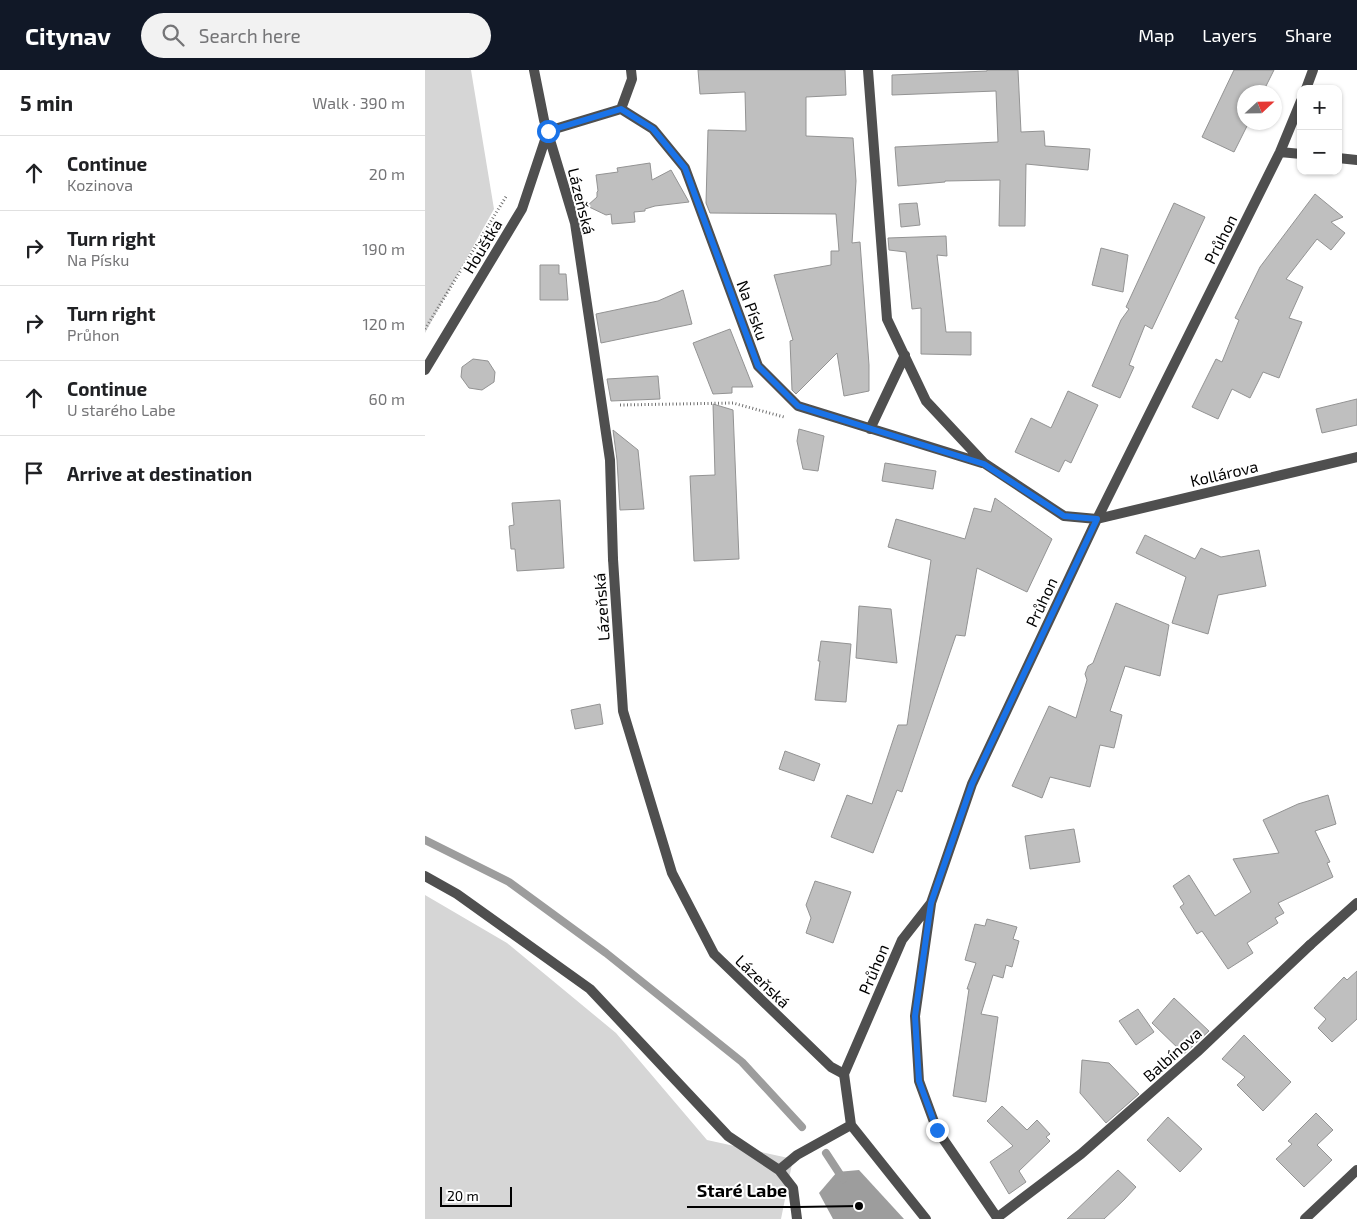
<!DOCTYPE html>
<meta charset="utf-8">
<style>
body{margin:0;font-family:"Exo 2",sans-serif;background:#f2f2f2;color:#202124}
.controls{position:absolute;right:15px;top:15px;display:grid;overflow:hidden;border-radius:10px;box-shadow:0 1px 4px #0004}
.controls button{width:45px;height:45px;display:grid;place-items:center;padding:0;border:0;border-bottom:1px solid #e0e0e0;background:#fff;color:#202124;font:25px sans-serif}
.compass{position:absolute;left:812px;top:15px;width:45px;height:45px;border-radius:50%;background:#fff;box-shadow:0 1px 4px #0004;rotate:68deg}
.scale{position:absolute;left:15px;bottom:12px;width:72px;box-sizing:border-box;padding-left:5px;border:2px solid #000;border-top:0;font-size:14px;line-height:18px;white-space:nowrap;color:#000;-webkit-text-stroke:4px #fff;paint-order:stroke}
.stop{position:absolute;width:15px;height:15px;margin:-11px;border:4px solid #1a73e8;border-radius:50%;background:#fff}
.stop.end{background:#1a73e8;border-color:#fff;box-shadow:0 1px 5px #0008}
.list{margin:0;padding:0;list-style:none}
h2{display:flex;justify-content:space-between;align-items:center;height:65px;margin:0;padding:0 20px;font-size:21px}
h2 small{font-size:16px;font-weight:400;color:#757577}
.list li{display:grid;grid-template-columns:32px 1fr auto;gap:15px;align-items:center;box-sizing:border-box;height:75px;padding:0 20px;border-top:1px solid #e0e0e0}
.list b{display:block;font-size:19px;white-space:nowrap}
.list p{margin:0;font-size:16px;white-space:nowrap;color:#757577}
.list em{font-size:16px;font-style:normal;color:#757577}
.icon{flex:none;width:28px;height:28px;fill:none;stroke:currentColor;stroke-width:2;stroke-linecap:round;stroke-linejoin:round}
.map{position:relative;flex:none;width:932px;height:1149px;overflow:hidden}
header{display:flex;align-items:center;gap:30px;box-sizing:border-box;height:70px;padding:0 25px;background:#111827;color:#fff}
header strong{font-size:24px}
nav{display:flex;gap:28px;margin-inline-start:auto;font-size:18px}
.search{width:350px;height:45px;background:#f2f2f2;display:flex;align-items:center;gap:12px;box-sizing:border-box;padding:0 18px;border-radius:28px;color:#757577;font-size:19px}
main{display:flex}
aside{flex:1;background:#fff}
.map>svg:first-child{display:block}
.green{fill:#d6d6d6}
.water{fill:#9d9d9d}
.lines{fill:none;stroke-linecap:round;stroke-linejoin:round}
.stream{stroke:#9d9d9d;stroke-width:8}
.building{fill:#bfbfbf;stroke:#939393}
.path{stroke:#717171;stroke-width:3;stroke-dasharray:1 2.5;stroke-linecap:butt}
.lane{stroke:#4f4f4f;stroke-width:10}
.street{stroke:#4f4f4f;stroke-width:10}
.route{stroke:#1a73e8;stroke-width:6}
.labels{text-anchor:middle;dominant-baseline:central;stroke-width:4;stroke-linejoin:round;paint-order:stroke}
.street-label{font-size:16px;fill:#000;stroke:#fff}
.leader{fill:none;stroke:#000;stroke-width:2}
.callout-dot{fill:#000;stroke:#fff;stroke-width:2}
.callout-label{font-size:18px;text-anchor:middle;font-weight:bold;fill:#000;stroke:#fff;stroke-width:4;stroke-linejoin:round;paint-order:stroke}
</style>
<header>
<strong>Citynav</strong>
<div class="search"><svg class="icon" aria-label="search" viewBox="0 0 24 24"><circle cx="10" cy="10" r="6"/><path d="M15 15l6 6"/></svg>Search here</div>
<nav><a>Map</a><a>Layers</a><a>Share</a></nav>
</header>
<main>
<aside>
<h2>5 min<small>Walk · 390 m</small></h2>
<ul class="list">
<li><svg class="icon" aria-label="ahead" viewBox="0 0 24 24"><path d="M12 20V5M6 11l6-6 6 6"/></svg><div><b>Continue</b><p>Kozinova</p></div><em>20 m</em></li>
<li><svg class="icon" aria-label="right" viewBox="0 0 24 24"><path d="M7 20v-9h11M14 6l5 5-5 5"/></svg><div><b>Turn right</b><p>Na Písku</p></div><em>190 m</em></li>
<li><svg class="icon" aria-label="right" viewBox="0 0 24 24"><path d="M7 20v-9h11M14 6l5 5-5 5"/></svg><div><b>Turn right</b><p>Průhon</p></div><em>120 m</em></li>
<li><svg class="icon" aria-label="ahead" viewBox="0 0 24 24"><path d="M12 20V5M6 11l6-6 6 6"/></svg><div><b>Continue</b><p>U starého Labe</p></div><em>60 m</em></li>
<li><svg class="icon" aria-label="arrive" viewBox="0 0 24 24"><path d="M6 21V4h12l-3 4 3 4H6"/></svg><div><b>Arrive at destination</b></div></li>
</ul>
</aside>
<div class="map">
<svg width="932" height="1149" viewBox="0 0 932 1149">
<rect width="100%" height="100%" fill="#fff"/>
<path class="green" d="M0,0H46L69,139L0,263Z
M0,825L82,873L191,963L282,1070L368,1089L356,1149H0Z"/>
<path class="water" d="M434,1100L479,1149H408L394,1123L412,1102Z"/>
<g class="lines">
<path class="stream" d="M0,770L84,812L181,883L317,992L377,1057
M401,1083L418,1109"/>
</g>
<path class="building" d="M273,0H420L421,25L381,27V66L428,68L431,111L427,173L435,172L444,295V321L419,326L412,283L371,324L367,320L365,271L368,270L349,205L406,195V181H414L411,144L285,143L281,133L283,60L321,61L320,22L275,24Z
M562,0H593L596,62L619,61L620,76L665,79L663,100L601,94L600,156H574L575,110L520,111V112L473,116L470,77L573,72L571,21L467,25V5L562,1Z
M809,0H849L838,22H820V52H824L809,82L777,67Z
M225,93L227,110L246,100L264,132L230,136L220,139V141L209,142L210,152L187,154L186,144L181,145L162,136L172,127V122L173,121L171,105L193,102L192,98Z
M890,124L918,147L906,152L920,163L906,180L892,169L861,209L878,217L864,248L877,252L854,308L838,302L825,328L807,319L793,349L767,337L791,289L797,292L814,250L810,248L835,197Z
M492,133L495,155L476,157L474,134Z
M749,133L780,147L727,259L720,255L704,295L709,297L695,328L667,316L696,250L704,239L701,237Z
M521,166L522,186L512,185L521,262H546V285L496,284V238L487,239L481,182L464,180L463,168Z
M676,178L703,185L698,222L667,215Z
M115,195H134V204H141L143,230H115Z
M258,220L267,254L176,273L171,244L233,231Z
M305,259L328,317H307V323L288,324L268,273Z
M48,289L63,291L70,302L69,312L57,320L44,318L36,307L37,297Z
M233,306L235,329L186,331L182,309Z
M643,321L673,335L646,393L640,390L634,402L590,382L606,348L626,358Z
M932,329V355L897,363L891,339Z
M288,334L308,340L314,489L269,491L265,406L290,405Z
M374,359L399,366L393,401L378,399L372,371Z
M188,360L213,380L219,439L195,440L192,390Z
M460,393L511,401L508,419L457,411Z
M570,428L627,469L602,522L552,498L540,566L531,565L477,722L472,720L448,783L406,767L422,725L447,734L473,655H482L506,490L463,477L471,449L540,469L549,438L566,442Z
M135,430L139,498L92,501L90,479H86L84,456L89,455L87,433Z
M720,465L770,489L776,478L796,487L834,480L841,516L793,525L783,564L747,553L761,507L711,483Z
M691,533L744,555L735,606L700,596L685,641L697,645L689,678L675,675L665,717L625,707L617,728L587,716L624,636L651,648L662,610L660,604L663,596L668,593Z
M434,536L466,539L472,593L431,588Z
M396,571L426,574L421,632L390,630L395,591H393Z
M175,634L178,654L150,659L146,640Z
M360,681L395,694L389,711L354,699Z
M903,725L911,754L890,761L905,792L902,793L908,807L853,833L859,843L850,848L853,853L822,873L828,883L803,899L777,861L772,864L755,837L759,834L748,816L764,805L790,846L826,822L808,789L854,783L838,750L873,734Z
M649,759L655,792L605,799L600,766Z
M390,811L426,822L408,873L381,863L386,848L381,835Z
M562,849L592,857L588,869L594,871L587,897L581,895L578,908L568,905L556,944L573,947L561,1032L528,1026L544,919H542L551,893L540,890L550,854L560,856Z
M932,901V949L907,972L893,958L901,949L889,938L919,907L922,910Z
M749,928L784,961L759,984L727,953Z
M713,939L729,962L711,975L694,951Z
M819,965L866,1012L838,1041L812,1015L820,1007L797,989Z
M657,990L684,993L714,1024L681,1053L655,1023Z
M577,1036L602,1060L612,1050L625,1064L621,1067L625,1071L594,1101L601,1112L584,1124L565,1092L588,1076L562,1051Z
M891,1043L908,1060L892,1075L907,1090L879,1117L851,1089L867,1074L863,1071Z
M743,1047L777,1079L755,1102L722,1070Z
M693,1100L711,1117L699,1130L679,1149H642Z"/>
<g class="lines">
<path class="path" d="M0,259L82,125
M195,335L308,333L359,347"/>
<path class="lane" d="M188,489L198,641L247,803L289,884L406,997L419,1004
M573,1147L656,1084L772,982L885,875"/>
<path class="street" d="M109,0L119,50L150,153L185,390L188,489
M443,0L462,249L501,331L559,393L639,446L672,449L932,387
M881,19L888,0
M196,39L228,59L260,98L333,296L373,336L557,393
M123,61L196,39L207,9L206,0
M855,82L876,84
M913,88L932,90
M0,300L97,139L123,61
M445,359L480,285
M0,806L32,824L165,919L303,1066L354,1100L368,1118L372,1149
M506,834L490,946L494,1011L512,1060L573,1149
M885,875L932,833
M426,1055L419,1004L477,870L506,833L547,714L672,449L855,82L876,31
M426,1055L501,1149
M354,1100L372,1085L426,1055
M880,1149L932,1100"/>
</g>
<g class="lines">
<path class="route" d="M123,61L196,39L228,59L260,98L333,296L373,336L559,394L639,446L672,449L547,714L506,833L490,946L494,1011L512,1060"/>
</g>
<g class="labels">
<g class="street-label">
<text transform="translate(157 131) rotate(76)">Lázeňská</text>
<text transform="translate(795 169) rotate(-63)">Průhon</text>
<text transform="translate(57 176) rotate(-59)">Houštka</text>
<text transform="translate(328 240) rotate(70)">Na Písku</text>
<text transform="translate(799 403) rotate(-13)">Kollárova</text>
<text transform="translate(616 532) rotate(-65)">Průhon</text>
<text transform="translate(176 537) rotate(-94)">Lázeňská</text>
<text transform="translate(448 899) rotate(-67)">Průhon</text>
<text transform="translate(338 911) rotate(44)">Lázeňská</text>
<text transform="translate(747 984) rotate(-42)">Balbínova</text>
</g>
</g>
<path class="leader" d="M434 1136L373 1137H262"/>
<circle class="callout-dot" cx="434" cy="1136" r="5"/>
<g class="callout-label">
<text x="317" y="1127">Staré Labe</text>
</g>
</svg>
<div class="controls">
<button>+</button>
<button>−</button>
</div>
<svg class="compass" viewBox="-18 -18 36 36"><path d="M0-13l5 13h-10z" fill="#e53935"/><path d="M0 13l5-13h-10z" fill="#757577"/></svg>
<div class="scale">20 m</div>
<div class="stop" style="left:123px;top:61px"></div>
<div class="stop end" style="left:512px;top:1060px"></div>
</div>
</main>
